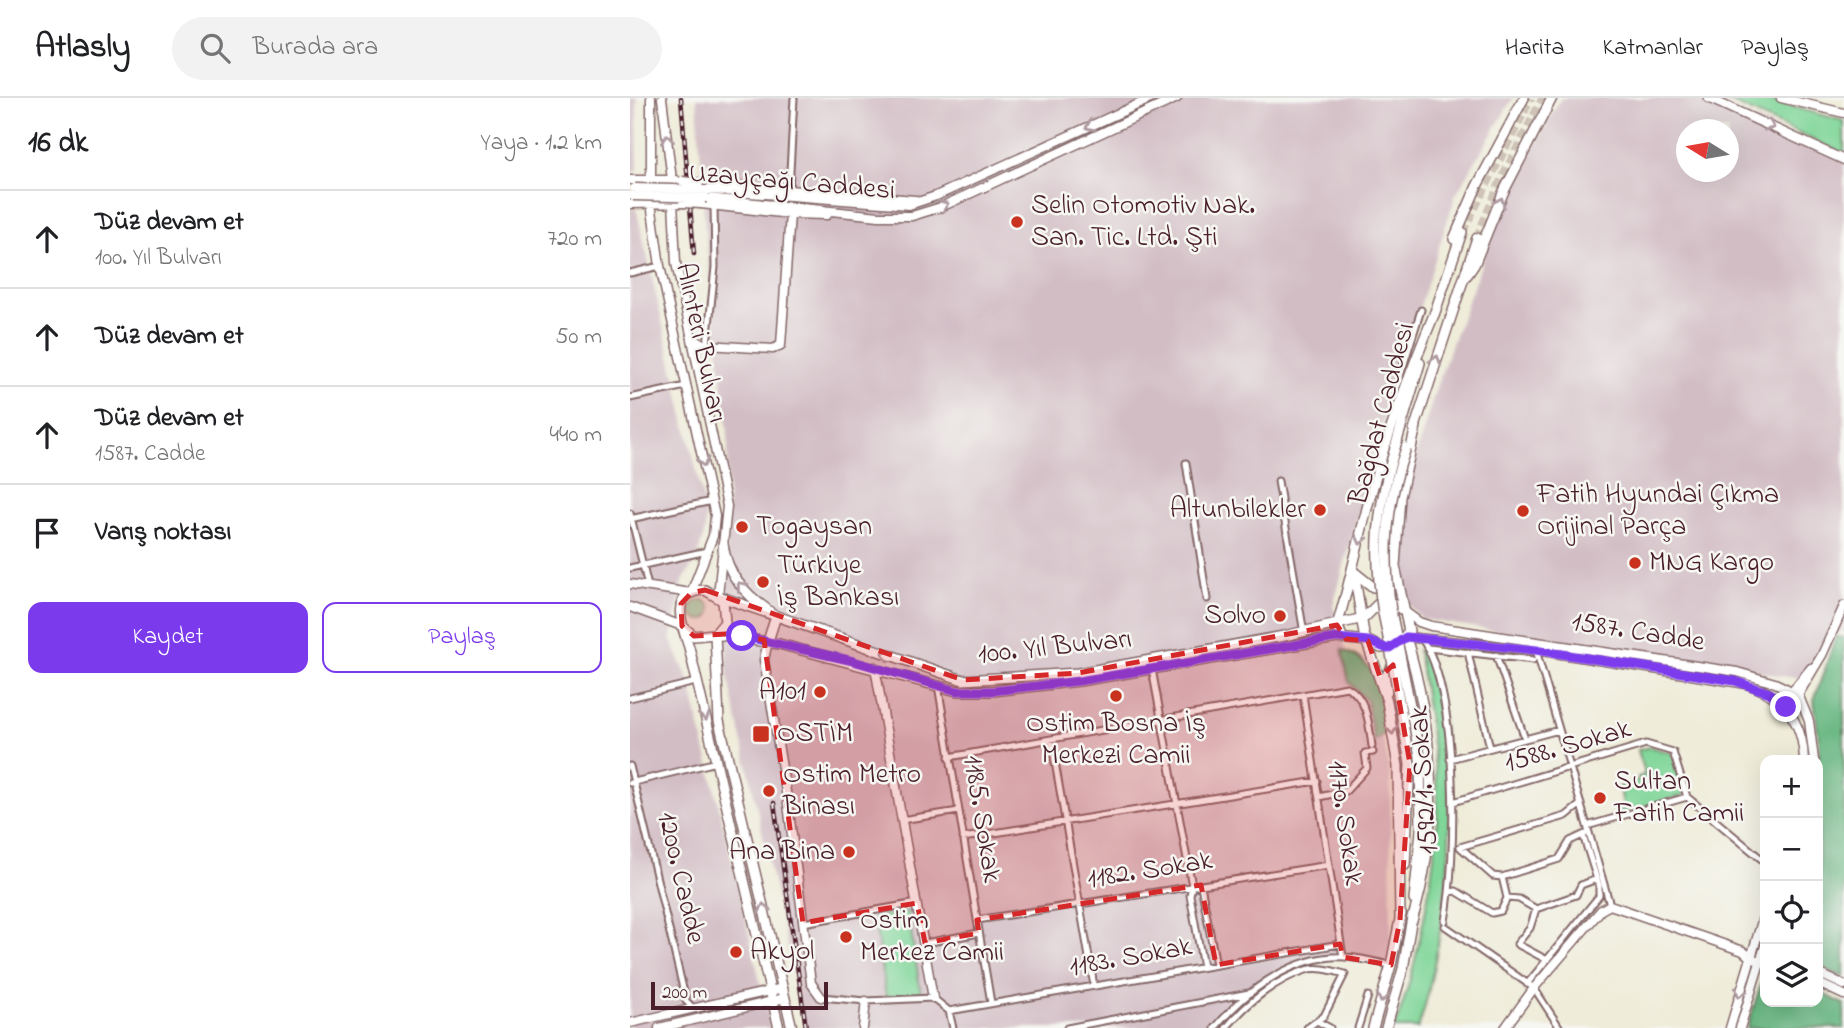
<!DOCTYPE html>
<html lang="tr">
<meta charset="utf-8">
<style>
body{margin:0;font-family:"Indie Flower",sans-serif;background:#f2f2f2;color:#202124}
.controls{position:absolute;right:21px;bottom:21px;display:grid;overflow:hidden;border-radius:14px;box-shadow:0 7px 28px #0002}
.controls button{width:63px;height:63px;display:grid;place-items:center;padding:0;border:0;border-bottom:2px solid #e0e0e0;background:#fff;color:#202124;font:35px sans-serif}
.compass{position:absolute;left:1046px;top:21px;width:63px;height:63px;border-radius:50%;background:#fff;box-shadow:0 7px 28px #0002;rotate:281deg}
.scale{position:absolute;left:21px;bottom:18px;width:177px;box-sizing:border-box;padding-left:7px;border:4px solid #4a1f2b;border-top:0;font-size:19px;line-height:24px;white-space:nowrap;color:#4a1f2b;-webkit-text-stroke:5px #f6f6f2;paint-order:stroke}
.stop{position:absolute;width:21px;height:21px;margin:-16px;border:5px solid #7c3aed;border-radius:50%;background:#fff}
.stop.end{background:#7c3aed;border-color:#fff;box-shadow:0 2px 7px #0008}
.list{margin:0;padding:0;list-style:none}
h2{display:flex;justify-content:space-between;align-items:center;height:91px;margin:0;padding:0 28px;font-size:30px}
h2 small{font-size:23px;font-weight:400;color:#757577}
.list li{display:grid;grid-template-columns:46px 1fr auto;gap:21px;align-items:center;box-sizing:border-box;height:98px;padding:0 28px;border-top:2px solid #e0e0e0}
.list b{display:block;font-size:26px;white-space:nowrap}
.list p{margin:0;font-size:23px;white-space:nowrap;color:#757577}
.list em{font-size:23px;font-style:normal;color:#757577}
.actions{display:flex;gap:14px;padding:21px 28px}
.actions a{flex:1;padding:16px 0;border:2px solid #7c3aed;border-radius:14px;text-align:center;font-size:24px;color:#7c3aed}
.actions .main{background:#7c3aed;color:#fff}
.icon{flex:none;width:38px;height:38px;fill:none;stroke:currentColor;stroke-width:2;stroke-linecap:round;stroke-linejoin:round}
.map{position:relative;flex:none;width:1214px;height:930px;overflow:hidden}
header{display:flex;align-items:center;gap:42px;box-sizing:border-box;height:98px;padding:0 35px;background:#fff;border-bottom:2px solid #e0e0e0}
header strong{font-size:33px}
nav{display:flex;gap:38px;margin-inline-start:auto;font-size:24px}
.search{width:490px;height:63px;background:#f2f2f2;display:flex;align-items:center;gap:18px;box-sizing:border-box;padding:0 24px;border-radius:38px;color:#757577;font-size:26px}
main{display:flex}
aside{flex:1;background:#fff}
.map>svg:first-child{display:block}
.industrial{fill:#d2bdc5;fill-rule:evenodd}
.green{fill:#80d699;stroke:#657a62;stroke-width:2}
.forest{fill:#68b781;stroke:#596b56;stroke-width:2}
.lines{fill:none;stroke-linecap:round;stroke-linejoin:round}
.primary-tunnel{stroke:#cec3b6;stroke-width:9;stroke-dasharray:9 4.5;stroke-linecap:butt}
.street-casing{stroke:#846768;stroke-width:9}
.secondary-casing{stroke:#846768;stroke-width:11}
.primary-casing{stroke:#846768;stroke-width:12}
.street{stroke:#fff;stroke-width:5}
.secondary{stroke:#fff;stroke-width:8}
.primary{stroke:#fff;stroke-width:9}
.rail-casing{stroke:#4a1f2b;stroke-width:4.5}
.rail{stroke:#f6f6f2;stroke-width:2;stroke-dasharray:5;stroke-linecap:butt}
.secondary-bridge-casing{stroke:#846768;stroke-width:11;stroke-linecap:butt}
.primary-bridge-casing{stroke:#846768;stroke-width:12;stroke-linecap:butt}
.secondary-bridge{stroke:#fff;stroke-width:8}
.primary-bridge{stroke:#fff;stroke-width:9}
.oneway{stroke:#ae9aa0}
.route{stroke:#7c3aed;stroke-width:9}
.marked{fill:#d62828;fill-opacity:0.2;stroke:#d62828;stroke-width:5;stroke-dasharray:14 9;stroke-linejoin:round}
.poi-dot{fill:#c8321e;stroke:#f6f6f2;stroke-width:2.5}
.labels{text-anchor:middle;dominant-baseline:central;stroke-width:5;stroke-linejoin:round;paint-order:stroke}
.street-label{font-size:28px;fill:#4a1f2b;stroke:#f6f6f2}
.poi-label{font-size:28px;fill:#4a1f2b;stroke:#f6f6f2;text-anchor:start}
</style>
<header>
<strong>Atlasly</strong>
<div class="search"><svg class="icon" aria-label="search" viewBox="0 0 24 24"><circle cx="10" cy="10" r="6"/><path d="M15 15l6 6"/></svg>Burada ara</div>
<nav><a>Harita</a><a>Katmanlar</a><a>Paylaş</a></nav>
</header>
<main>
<aside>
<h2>16 dk<small>Yaya · 1.2 km</small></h2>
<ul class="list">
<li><svg class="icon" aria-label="ahead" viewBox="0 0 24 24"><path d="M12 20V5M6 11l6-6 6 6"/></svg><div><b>Düz devam et</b><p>100. Yıl Bulvarı</p></div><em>720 m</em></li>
<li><svg class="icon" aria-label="ahead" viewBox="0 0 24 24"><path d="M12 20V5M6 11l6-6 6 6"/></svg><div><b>Düz devam et</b></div><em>50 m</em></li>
<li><svg class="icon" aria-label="ahead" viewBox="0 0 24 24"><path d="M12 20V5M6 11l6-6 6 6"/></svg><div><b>Düz devam et</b><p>1587. Cadde</p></div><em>440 m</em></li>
<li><svg class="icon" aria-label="arrive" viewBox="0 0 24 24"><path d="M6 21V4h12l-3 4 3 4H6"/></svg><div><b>Varış noktası</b></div></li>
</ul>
<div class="actions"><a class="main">Kaydet</a><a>Paylaş</a></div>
</aside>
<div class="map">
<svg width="1214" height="930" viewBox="0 0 1214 930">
<rect width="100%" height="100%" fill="#f6f6f2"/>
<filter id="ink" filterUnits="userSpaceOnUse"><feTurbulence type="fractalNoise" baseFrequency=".0143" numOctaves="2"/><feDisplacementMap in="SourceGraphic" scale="14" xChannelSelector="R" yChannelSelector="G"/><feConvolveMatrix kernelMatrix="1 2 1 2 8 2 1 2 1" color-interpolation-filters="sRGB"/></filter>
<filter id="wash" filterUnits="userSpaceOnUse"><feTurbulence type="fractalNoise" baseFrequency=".00686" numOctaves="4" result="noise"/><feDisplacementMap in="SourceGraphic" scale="28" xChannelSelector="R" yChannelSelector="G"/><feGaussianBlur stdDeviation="1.57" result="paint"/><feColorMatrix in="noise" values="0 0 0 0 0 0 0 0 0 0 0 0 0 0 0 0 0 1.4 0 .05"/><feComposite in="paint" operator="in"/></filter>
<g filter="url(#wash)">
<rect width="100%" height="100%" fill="#efecd9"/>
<path class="industrial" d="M0,0H7L8,73L0,74Z
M67,0H883L826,96L755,317L703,508L716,552L735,562L760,676L761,867L713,859L674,864L619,895L587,930H175L97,573L98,335L75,134Z
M931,0H1078L1214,62V534L1204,532L1192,557L1172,581L792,521L775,503L770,459L773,399L808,284L872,110ZM1056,32H1098V74H1056Z
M6,110L75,410V432L67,460L53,483L41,543L59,582L141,930H0V111Z"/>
<path class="green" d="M1091,0H1130L1214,23V56Z
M61 512a10 10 0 1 1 20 0a10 10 0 1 1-20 0Z
M788,552H796C825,653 826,755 806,857C801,882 797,906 788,930H764C787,872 810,756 807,695C804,647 795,599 788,552Z
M1020,649L1042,655L1055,697L990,715L988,711L993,709L990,688L1009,683L1008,679L1015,677L1008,652Z
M278,814L291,896L256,899L244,819Z"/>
<path class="forest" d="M1206,538L1214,540V879L1188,868L1189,643L1184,602Z
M712,552C750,564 752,599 758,633L744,643L737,603L719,584Z
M1135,873V904H1188V893L1214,906V930H1117Z"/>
</g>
<g filter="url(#ink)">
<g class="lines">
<path class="primary-tunnel" d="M832,134L901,0
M847,140L872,81L913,0"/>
<g class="street-casing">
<path id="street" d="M159,92L164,0
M0,175L30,168
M77,247L85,169L84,107
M765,294L791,212
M0,300L56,288
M556,365L577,501
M648,383L674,535
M0,415L18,488
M0,421L82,403
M0,470L77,453
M792,541C829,594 827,760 815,823
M798,550L903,562
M906,552L980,807
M838,554L860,650
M866,557L895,641
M522,571L562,788L560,797L573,869
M308,587L361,905
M673,597L713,859
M0,600L66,584
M421,641L464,888
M319,659L717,589C738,600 739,628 742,648
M820,661L929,632
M0,668L56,903L64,911
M0,685L87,664
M689,699L716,693L737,670L735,655L743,654
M823,704L1016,646L1043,654L1057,699L1135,764
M271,722L329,713
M957,728L1057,699
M333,740L687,683
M830,749L863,778L872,779L929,761L940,743L955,736
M830,749L936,718L951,706
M872,779L877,800L889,801L906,811L946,797L951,787L967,781
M571,787L586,867
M820,794L826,793L862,815L871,813L877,800
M906,811L900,830L887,846L917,862
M347,822L699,767
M173,825L287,805
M815,828L904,890L930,930
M295,845L349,835
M897,886L969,798V788L953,737
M191,899L236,903L303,900L319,913L710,846
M319,913L323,930
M687,923L700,930
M437,930L619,895
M585,930C614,895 655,863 702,859C721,857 743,864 761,867
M596,930C616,906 646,881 676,872C688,868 703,873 715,876L694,918L677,930
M728,930L738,898"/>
</g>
<g class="secondary-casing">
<path id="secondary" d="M32,0L42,82L46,165L97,408L88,498
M1078,0L1214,62
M1151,0L1214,15
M0,82H46
M69,85L285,102
M80,92L279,107L306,98L522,0
M77,100L249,118H282L311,109L547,0
M0,106L53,105
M71,106L160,116L197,117
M62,241L77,247L143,251L151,247L160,116
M0,486L61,495L83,438L85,418L30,168L21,105V0
M0,509L52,528
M774,513L789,524L801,528L1107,574L1145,585L1168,596L1179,623L1184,662
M776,539L906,552L1117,586C1153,598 1173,623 1174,662
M138,543L134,562L158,706L181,885L191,899
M245,569L303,900
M1163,592L1181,570
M1168,597L1192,557L1214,508
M1188,875L1214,887
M1188,885L1214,897
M0,925L153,890
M29,930L155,900
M233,930L236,903
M875,930L904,890L971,812L980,807L1113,853L1121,860L1135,865
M1100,930L1135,813
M1110,930L1135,848"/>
</g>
<g class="primary-casing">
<path id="primary" d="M824,141L847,88L894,0
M837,177L844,167L873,95L922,0
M804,217L832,134
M784,332L847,140
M765,350L790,265
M93,446C97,477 114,495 139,513
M724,474L734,536L757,603L768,668L770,822
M724,474L743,489L755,488
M88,498L333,582L448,575L654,538L734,520
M761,513L767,542
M753,515L759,544
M734,520L748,506L762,505L774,513
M52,528L64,538L85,536L95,524L93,503L75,492C39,493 51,526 59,549L149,930
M85,536L149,546L327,593H363L449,583L707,540L738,543L751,550L765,549L779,533L765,468L770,399L786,328
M85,536L89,623L162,930
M776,539C804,633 811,729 782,823
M707,540L711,536L707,527C721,483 729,437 742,392C759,331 781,272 805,214
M138,543L146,518
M757,593V577L765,564
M775,767L780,666
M784,802L791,733L790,658
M743,930L761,867L771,816
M756,930L773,871L782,819"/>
</g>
<use href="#street" class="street"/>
<use href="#secondary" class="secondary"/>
<use href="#primary" class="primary"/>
<g class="rail-casing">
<path id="rail" d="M51,0L64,156
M144,705L176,930"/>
</g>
<use href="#rail" class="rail"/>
<g class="secondary-bridge-casing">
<path id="secondary-bridge" d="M52,83L69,85
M5,90L80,92
M3,98L77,100
M53,105L71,106"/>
</g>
<g class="primary-bridge-casing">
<path id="primary-bridge" d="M761,513C753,455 756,405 776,350
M753,515C743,453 747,410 765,350
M767,542L790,658
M759,544L780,666"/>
</g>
<use href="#secondary-bridge" class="secondary-bridge"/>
<use href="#primary-bridge" class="primary-bridge"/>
</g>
<defs><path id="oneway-chevron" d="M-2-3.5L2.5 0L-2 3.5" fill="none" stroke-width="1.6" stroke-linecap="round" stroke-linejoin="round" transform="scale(1.75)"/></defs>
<g class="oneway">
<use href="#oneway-chevron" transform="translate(460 28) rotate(156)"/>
<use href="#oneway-chevron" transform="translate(1140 28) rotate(24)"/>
<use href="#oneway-chevron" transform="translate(37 41) rotate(-97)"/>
<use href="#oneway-chevron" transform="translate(870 104) rotate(-67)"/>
<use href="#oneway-chevron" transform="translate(314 107) rotate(-22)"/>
<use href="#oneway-chevron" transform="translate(806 262) rotate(-73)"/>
<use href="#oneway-chevron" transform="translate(73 364) rotate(78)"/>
<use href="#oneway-chevron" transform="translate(731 442) rotate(103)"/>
<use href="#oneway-chevron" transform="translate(111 488) rotate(-130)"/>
<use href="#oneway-chevron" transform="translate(256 556) rotate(-160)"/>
<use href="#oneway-chevron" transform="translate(75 618) rotate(75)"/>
<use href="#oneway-chevron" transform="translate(762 632) rotate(81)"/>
<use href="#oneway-chevron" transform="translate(134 810) rotate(-103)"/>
<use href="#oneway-chevron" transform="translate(1110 895) rotate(107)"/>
<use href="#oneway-chevron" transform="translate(752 900) rotate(105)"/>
</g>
</g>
<g class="lines" filter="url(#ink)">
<path class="route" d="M112,538L223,563L327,593H363L449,583L706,540L738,543L758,551L776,539L906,552L1105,583L1140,595L1156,609"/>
</g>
<path class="marked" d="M75,492L333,582L448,575L707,527L716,541L738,543L750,579L763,567L780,666L770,822L761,867L713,859L710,846L586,867L571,787L347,822L349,835L295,845L287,805L173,825L134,542L96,536L64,538L52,528L51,506L61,495Z"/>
<g class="poi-dot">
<circle cx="387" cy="124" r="7"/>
<circle cx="690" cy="412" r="7"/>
<circle cx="893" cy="413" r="7"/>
<circle cx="112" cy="429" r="7"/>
<circle cx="1005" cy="465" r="7"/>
<circle cx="133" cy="484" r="7"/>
<circle cx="650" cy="518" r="7"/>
<circle cx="190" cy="594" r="7"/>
<circle cx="486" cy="598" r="7"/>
<rect x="122" y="627" width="18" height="18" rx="3.5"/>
<circle cx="139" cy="693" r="7"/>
<circle cx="970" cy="700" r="7"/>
<circle cx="219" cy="754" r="7"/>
<circle cx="216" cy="839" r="7"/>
<circle cx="106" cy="854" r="7"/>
</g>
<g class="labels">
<g class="street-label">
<text transform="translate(162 85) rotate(5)">Uzayçağı Caddesi</text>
<text transform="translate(70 245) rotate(78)">Alınteri Bulvarı</text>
<text transform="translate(753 316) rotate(-75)">Bağdat Caddesi</text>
<text transform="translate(1008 535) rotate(9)">1587. Cadde</text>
<text transform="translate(425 550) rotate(-6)">100. Yıl Bulvarı</text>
<text transform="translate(938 649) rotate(-16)">1588. Sokak</text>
<text transform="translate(795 682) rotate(-94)">1592/1. Sokak</text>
<text transform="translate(351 721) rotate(81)">1185. Sokak</text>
<text transform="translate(714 725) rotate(82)">1170. Sokak</text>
<text transform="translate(520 773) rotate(-9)">1182. Sokak</text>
<text transform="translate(50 780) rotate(77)">1200. Cadde</text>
<text transform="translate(501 860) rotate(-10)">1183. Sokak</text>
</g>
<g class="poi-label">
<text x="401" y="108">Selin Otomotiv Nak.<tspan x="401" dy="32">San. Tic. Ltd. Şti</tspan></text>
<text x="907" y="397">Fatih Hyundai Çıkma<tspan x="907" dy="32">Orijinal Parça</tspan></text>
<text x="676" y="412" text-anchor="end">Altunbilekler</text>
<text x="126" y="429">Togaysan</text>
<text x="1019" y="465">MNG Kargo</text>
<text x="147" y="468">Türkiye<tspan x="147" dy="32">İş Bankası</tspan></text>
<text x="636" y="518" text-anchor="end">Solvo</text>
<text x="176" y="594" text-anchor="end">A101</text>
<text x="486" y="626" text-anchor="middle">Ostim Bosna İş<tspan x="486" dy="32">Merkezi Camii</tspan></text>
<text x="147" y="636">OSTİM</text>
<text x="153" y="677">Ostim Metro<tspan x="153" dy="32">Binası</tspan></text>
<text x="984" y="684">Sultan<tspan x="984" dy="32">Fatih Camii</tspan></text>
<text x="205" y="754" text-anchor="end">Ana Bina</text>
<text x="230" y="823">Ostim<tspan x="230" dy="32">Merkez Camii</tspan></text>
<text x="120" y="854">Akyol</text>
</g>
</g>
</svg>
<div class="controls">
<button>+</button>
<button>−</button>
<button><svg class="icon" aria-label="locate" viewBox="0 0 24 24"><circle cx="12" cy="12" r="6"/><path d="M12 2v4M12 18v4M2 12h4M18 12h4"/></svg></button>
<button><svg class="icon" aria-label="layers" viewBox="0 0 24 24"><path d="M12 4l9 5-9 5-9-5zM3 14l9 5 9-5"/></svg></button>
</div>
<svg class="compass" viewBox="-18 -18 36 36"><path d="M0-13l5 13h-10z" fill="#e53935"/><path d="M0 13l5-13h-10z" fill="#757577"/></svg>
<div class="scale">200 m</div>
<div class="stop" style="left:112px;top:538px"></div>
<div class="stop end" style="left:1156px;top:609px"></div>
</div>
</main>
